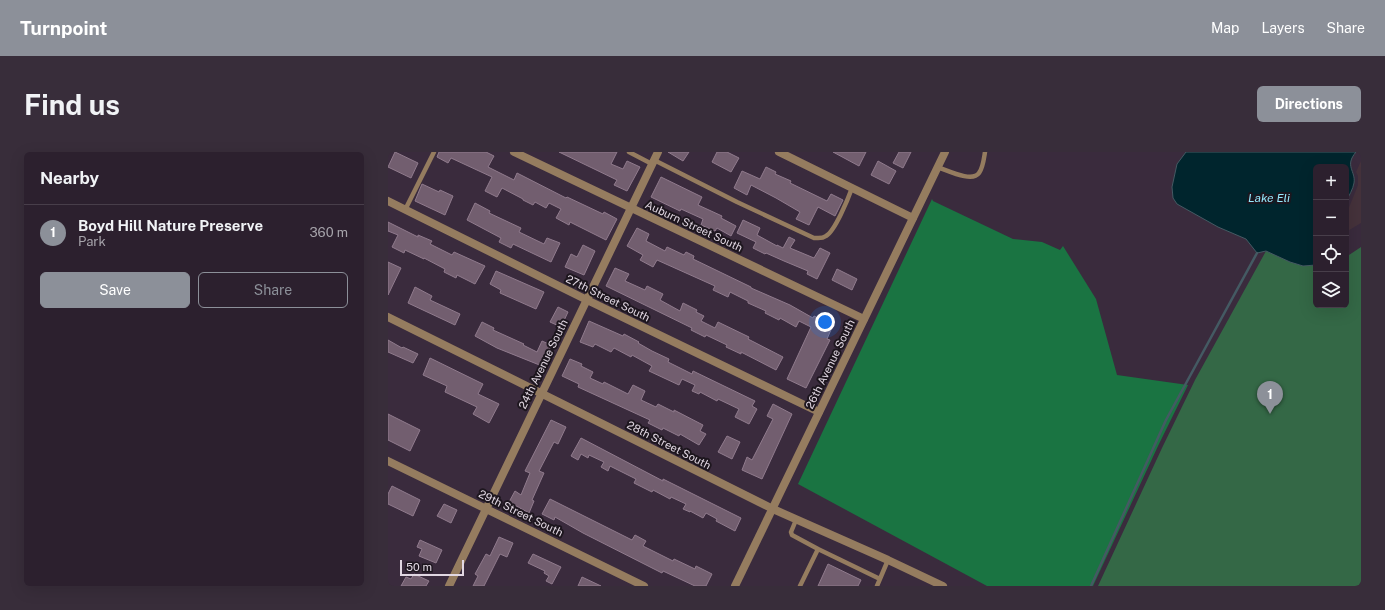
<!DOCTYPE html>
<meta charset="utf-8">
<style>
body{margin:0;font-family:"Public Sans",sans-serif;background:#382d3a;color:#f1f3f6}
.controls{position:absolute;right:12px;top:12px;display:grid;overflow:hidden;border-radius:6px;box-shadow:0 4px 16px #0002}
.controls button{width:36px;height:36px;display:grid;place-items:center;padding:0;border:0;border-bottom:1px solid #483e4a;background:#2c202e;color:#f1f3f6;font:20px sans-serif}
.scale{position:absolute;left:12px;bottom:10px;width:64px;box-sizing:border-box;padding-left:4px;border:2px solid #e1d7e2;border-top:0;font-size:11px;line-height:14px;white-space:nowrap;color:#e1d7e2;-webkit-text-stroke:3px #1d161e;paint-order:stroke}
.you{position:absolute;left:437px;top:170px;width:14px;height:14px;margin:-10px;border:3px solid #fff;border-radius:50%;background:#1a73e8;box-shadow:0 0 0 6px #1a73e833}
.badge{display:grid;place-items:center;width:26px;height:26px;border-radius:50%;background:#8c9099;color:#fff;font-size:13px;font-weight:700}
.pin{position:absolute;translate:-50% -33px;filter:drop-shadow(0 1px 2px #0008)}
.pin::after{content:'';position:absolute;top:21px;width:14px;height:12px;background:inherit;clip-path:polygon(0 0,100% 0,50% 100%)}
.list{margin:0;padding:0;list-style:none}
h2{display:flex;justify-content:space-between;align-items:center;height:52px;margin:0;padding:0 16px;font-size:17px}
h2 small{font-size:13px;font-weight:400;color:#a6a3aa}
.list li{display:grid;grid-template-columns:26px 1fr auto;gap:12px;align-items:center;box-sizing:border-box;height:56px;padding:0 16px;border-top:1px solid #483e4a}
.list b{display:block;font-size:15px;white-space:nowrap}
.list p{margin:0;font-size:13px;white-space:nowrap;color:#a6a3aa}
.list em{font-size:13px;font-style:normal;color:#a6a3aa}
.actions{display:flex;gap:8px;padding:12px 16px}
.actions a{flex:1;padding:9px 0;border:1px solid #8c9099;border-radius:6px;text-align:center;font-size:14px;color:#8c9099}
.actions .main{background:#8c9099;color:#fff}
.icon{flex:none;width:22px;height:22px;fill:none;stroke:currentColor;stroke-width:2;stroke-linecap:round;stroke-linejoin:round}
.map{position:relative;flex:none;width:973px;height:434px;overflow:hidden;border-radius:6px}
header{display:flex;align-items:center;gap:24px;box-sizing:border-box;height:56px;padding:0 20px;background:#8c9099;color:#fff}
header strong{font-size:19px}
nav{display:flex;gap:22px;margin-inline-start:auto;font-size:14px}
.intro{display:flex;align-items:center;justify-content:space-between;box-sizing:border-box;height:96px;padding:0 24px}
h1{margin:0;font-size:28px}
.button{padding:10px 18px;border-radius:6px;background:#8c9099;color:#fff;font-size:14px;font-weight:700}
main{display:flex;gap:24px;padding:0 24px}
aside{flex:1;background:#2c202e;border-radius:6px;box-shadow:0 4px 16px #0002}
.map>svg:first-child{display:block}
.industrial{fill:#45323b}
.green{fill:#346846}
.forest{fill:#1a7442}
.water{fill:#00252d;stroke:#445a63}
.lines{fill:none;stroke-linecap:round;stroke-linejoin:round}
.stream{stroke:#445a63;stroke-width:2.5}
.building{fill:#725e6f;stroke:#907b8d}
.service{stroke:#957c5f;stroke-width:4.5}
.minor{stroke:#957c5f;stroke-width:8}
.tertiary{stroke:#957c5f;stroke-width:8}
.labels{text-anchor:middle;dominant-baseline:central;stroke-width:4;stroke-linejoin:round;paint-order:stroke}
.street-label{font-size:11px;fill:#e1d7e2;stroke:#1d161e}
.water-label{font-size:12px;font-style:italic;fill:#94e8fc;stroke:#1d161e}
</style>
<header>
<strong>Turnpoint</strong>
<nav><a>Map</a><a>Layers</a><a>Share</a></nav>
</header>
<div class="intro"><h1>Find us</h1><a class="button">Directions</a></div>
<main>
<aside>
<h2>Nearby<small></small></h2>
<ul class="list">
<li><span class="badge">1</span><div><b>Boyd Hill Nature Preserve</b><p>Park</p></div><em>360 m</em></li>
</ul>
<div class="actions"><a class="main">Save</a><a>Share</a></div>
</aside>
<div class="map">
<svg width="973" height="434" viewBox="0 0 973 434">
<rect width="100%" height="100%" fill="#3a2b3d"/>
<path class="industrial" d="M973,9V71L958,80V63L970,33V24L968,20Z"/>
<path class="green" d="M973,95V434H710L774,296L807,228L878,99L902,110L915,114L928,113V153H958V105Z"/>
<path class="forest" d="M544,47L545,49L625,87L654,90L672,98L675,94L708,147L729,223L800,233L770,294L705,434H599L410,332Z"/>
<path class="water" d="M798,0H968C956,14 968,19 966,31C965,37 961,44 958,49V15H928V113L915,114L902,110L878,99L869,101L858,87L830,75L789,52L785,46L784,35L789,12Z"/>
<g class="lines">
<path class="stream" d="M703,434L778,268L869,101"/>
</g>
<path class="building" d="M7,0L30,11L23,26L0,15Z
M51,0H98L106,4L100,15L126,28L129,21L178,46L179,45L215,62L216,60L229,67L218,88L182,70L181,73L168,66L173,57L161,51L158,56L147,50L145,53L135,48V47L114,36L109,45L97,39L104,25L63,6L60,11L49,5Z
M171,0H229L223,12L235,17L239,9L252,15L239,39L226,33L229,28Z
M280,0H301L295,9Z
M329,0H339L351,6L343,20L324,10Z
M445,0H478L471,14Z
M511,0H523L515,16L505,11Z
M490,9L508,19L501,32L483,23Z
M378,15L388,20L387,22L403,29L402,31L439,49L443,42L455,48L447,64L430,55L421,73L408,67L412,60L388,46L363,33L359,43L346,36L354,19L372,27Z
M273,25L314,45L310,53L334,64L333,66L348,74L343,84L329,76L327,79L313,73L315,67L293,57L292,59L263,45Z
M34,32L51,40L52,38L65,44L57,63L27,49Z
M87,51L102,59L101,61L133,76L131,80L156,92L159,86L172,91L163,110L125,92L123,96L111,90L113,86L79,68Z
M355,68L372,76L369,83L389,94V93L395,96L401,85L407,88L402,96L426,106L432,96L442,101L429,127L419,122L420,119L396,109L378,101L377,102L365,96L368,90L349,81Z
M0,70L30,85V83L44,89L42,92L64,103L66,100L97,114L87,132L69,123L68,126L56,120L57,117L36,106V107L17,98L16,101L4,95L10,83L0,79Z
M249,76L261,82L258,89L277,99L279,95L296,103L298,100L306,104L305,107L363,135V136L402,153L425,166L426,164L445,173L439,187L442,188L418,236L399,227L423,175L411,169L408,175L392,166L391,168L377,161L378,159L360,151V149L342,140L340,145L325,138L327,134L269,108L265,115L252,108L255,103L239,94Z
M195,93L207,99L196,123L177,115L183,102L189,105Z
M0,110L13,116L0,143Z
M227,116L241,122L237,129L257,138L259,134L275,142L272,148L292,159L295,151L309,158L308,160L316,164L313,169L327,176L330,170L361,185L360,187L395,205L388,218L353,200V202L338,195L339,193L318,183L317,185L303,178L304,176L218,134Z
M449,117L469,127L464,138L444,128Z
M108,119L156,140L148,157L112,141L113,138L102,132Z
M27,135L44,144L42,148L72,162L67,173L20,151Z
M170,155L180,160L173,175L162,170Z
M201,169L235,184L236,182L251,190L250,191L264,199L281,207L280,210L304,222L305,219L367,249L364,254L369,257L361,272L347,265L351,257L330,247L329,249L312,240L311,242L304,239L307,233L294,227L291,233L261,219L264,214L244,203L243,205L226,196L223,200L207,192L205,195L192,190Z
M94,170L106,176L105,178L136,192L135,193L149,200L154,189L163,193L154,214L109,196L87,184Z
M0,188L14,196L15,195L30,202L25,211L0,200Z
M42,206L95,232L90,242L111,252L101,271L85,262L89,255L57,240L59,234L35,223Z
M182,207L194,212L193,214L205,220L202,226L215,232L216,230L240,242L245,233L257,239L253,248L268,255L270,252L286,260V258L315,273L312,279L318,282L311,293L292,282L291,284L275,276L274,278L260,271L262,268L190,235L191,232L174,224Z
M385,252L404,262L374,327L354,318L359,305L364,308L385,267L379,264Z
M0,262L32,278L22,299L0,288Z
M163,268L178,275L170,292L166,290L151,319L156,321L144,348L146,349L141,361L121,350L127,339L133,343L142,321L137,319Z
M339,284L352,290L344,307L330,300Z
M193,286L275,329V327L353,366L347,379L328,369L329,367L318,361L315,366L302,359V360L295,357L298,352L283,345L282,347L265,338L264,340L246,331L248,327L222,314L220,319L213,315L216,310L201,303L200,306L193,302L190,308L183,304Z
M4,334L32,348L25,364L0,352V342Z
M162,347L244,388L247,383L258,389L255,394L285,409L286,407L307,417L308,414L324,422L318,434H307L275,419L274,421L195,381L167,365L166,368L154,362Z
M56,352L69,358L63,371L49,364Z
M111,385L125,391L119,405L112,402L96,434H85L90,424L87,422L98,402L102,404Z
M32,388L54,398L48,411L31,404L34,397L29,395Z
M145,402L173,415L164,432L158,429L161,424L156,421L157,419L140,411Z
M440,412L473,428L470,434H430Z
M26,422L41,429L38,434H13L18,425L23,427Z
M194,425L213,434H190Z"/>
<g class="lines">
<path class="service" d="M241,0L264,12
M266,8L349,50L426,86C431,86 434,87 438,84C447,79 460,47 464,36
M549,15C559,18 584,31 591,21C595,16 596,6 597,0
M17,58L46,0
M408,368L403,380L404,383L430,397L412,434
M430,397L492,427
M489,434L500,408"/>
<path class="minor" d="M126,0L476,167
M391,0L525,66
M0,49L199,148L431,260
M0,165L385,357L500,408L555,434
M0,309L256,434
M61,434L270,0"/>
<path class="tertiary" d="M347,434L557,0"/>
</g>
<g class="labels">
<g class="street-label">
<text transform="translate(306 74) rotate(25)">Auburn Street South</text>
<text transform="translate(220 146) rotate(26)">27th Street South</text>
<text transform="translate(155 212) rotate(-64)">24th Avenue South</text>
<text transform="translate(442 212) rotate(-64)">26th Avenue South</text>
<text transform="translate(281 293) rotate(27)">28th Street South</text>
<text transform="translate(133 361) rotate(26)">29th Street South</text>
</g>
<g class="water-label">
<text x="881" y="46">Lake Eli</text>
</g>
</g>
</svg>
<div class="controls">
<button>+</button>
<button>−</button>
<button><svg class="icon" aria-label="locate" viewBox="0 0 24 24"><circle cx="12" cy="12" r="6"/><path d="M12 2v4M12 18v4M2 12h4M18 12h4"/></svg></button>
<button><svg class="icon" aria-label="layers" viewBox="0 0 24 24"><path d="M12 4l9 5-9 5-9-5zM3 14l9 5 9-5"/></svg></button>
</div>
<div class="scale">50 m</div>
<div class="you"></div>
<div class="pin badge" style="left:882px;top:262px">1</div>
</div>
</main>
